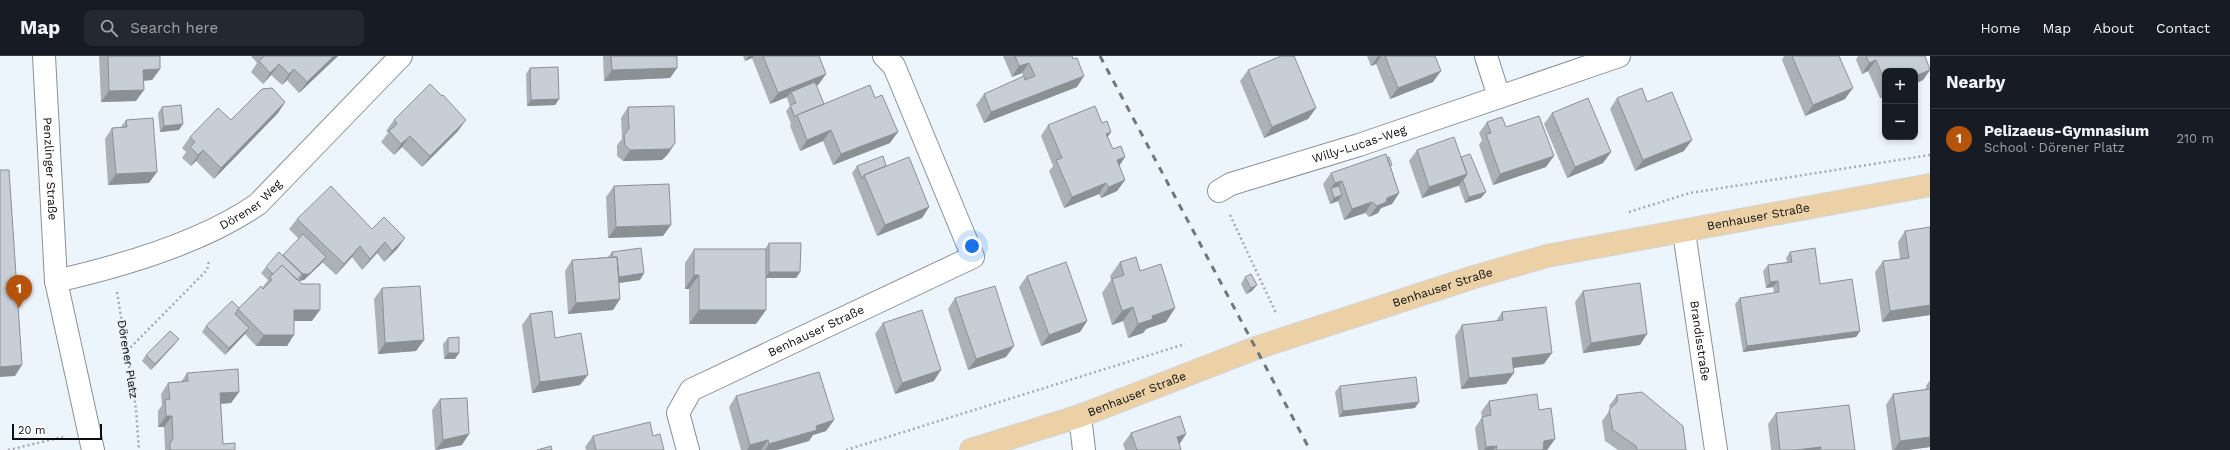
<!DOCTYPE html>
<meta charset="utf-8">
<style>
body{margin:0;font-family:"Work Sans",sans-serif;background:#242831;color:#f1f3f6}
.controls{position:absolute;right:12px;top:12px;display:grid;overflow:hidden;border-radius:8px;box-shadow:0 2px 6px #0003}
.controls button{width:36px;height:36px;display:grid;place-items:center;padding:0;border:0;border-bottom:1px solid #363941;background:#171b24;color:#f1f3f6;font:20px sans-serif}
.scale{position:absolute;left:12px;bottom:10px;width:90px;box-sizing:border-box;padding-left:4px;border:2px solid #0b0d0f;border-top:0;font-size:11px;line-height:14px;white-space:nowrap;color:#0b0d0f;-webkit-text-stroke:3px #fff;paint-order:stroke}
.you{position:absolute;left:972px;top:190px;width:14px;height:14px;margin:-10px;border:3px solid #fff;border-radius:50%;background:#1a73e8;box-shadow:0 0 0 6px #1a73e833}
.badge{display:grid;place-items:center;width:26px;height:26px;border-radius:50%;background:#b45309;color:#fff;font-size:13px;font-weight:700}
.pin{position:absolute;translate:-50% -33px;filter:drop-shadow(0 1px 2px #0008)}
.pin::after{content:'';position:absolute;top:21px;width:14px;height:12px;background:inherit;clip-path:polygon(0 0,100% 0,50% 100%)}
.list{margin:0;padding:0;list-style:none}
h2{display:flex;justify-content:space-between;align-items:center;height:52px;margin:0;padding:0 16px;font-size:17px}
h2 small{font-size:13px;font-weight:400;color:#9ea1a6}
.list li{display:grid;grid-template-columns:26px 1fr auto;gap:12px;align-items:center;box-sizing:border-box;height:60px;padding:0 16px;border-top:1px solid #363941}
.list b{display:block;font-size:15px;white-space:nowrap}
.list p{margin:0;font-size:13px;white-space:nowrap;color:#9ea1a6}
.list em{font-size:13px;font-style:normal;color:#9ea1a6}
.icon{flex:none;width:22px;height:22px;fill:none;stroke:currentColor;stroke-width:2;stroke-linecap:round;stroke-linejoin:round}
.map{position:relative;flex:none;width:1930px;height:394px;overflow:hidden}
header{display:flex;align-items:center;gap:24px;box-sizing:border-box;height:56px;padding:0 20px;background:#171b24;border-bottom:1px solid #363941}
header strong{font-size:19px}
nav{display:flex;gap:22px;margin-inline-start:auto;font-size:14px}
.search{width:280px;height:36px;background:#242831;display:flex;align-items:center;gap:10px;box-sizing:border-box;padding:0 14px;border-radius:8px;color:#9ea1a6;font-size:15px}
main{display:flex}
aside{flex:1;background:#171b24}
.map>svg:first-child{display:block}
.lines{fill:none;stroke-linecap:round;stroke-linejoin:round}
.minor-casing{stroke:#8a9197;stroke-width:24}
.major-casing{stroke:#d3d3d4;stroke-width:24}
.path{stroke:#a4aab0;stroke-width:2.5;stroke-dasharray:2 3;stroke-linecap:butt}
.minor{stroke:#fff;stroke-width:22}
.major{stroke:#ecd1a6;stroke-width:22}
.rail{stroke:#72767b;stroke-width:3;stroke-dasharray:7 7;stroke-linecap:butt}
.wall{fill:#abb1b7}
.shaded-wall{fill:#8b9095}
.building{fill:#c7ced5;stroke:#8b9095}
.labels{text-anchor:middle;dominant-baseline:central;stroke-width:4;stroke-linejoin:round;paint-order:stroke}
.street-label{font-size:12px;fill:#0b0d0f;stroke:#fff}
</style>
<header>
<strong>Map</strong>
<div class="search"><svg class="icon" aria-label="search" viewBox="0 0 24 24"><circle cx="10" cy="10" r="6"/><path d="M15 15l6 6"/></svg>Search here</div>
<nav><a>Home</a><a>Map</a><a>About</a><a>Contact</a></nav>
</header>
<main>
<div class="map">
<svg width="1930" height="394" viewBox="0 0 1930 394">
<rect width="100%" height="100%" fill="#edf5fc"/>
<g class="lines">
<g class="minor-casing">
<g id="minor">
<path id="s2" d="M44,0L56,225L93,394"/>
<path d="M1486,0L1499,41"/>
<path id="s3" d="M1219,135L1231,128L1359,89L1619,0"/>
<path id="s4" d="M1684,176L1716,394"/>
<path id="s5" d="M56,225C122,210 202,187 258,148L401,0"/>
<path d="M1080,360L1084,394"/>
<path id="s6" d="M688,394L678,357L691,334L973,201L894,10L884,0"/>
</g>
</g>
<g class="major-casing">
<g id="major">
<path id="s7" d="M971,394L1080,360L1256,292L1474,221L1547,200L1930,129"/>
</g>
</g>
<g class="path">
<path d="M1629,156L1690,137L1930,99"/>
<path d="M1230,159L1276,257"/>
<path id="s1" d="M117,236L136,353L139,394"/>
<path d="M127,295L207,214L209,205"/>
<path d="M8,394L63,381"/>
<path d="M846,394L1185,288"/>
</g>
<use href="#minor" class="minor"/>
<use href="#major" class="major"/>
<path class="rail" d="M1100,0L1310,394"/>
</g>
<path class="wall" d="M99,0H160V13L152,24L143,25L136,45L101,46Z
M251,0H338L299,37L287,24L282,29L271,19L263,28L251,16L257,7Z
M603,0H677V12L670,22L604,25Z
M743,0H819L826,18L818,29H816L824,48L890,87L833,109L823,85L800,95L790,70L791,68L786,55L790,50L787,42V41L770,48L752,2L745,5Z
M1003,0H1072L1077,31L984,67L976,49L984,38L1023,21L1022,17L1012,21Z
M1367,0H1435L1433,26L1390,43L1376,8L1371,10Z
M1784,0H1839L1845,43L1805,60L1782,4Z
M1858,0H1925L1930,14L1923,24L1885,15V40L1880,42L1868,15L1862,18L1856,4Z
M530,12L559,43L555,49L527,50L526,18Z
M1248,14L1316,52L1308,63L1264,82L1240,25Z
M1617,42L1647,46L1684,95L1635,115L1610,53Z
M285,46L278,57L214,123L196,105L191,110L182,102L186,96L182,92L190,81L231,64Z
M162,51L179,74L160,76L158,57Z
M628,51L675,87L668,98L662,104L623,105L617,100V89L622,83L621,62Z
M1552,57L1611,96L1603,107L1567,122L1544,68Z
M126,64L149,127L108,129L105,83L112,72L121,71Z
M394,64L458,75L422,111L402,91L394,99L381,86L388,77L386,75Z
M1487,66L1506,71L1546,111L1493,129L1479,89L1482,84L1479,77Z
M1048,69L1111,76L1108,81L1125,124L1117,135L1101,142L1099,138L1064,152L1049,115L1053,110L1041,80Z
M1417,94L1461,101L1481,142L1465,147L1459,130L1422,142L1409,105Z
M857,110H886L929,151L922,162L877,180L852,117Z
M1391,111L1399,137L1392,148L1381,152L1378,157L1369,161L1365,157L1344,164L1338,145L1330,148L1323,128L1331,117Z
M614,130L663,180L608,182L606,141Z
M297,163L372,173L405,182L397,193L384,206L377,197L362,214L352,201L336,219L322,206L304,224L299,225L298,224L312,265H294L287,290H256L245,278L225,299L202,276L206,270L239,252L262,232L268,224L261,217L266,211L283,200L299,183L289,173Z
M1905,175L1930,259L1882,266L1875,216L1883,205L1900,203L1898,186Z
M769,187L800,216L796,222H766V254L756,268H689V233H685V207L694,193H765Z
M612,196L644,217L640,224L619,227L620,243L613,254L568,258L565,215L572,204L608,201Z
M1790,196L1820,228L1860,275L1856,281L1743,296L1735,248L1740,242L1774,237L1773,231L1766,232L1763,215L1768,209L1787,206L1786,202Z
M1120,206L1140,215L1175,252L1166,266L1146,273L1143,277L1128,282L1123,265L1112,269L1102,237L1111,224L1110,220Z
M1027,220L1087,265L1080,276L1041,290L1019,231Z
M1245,221L1252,235L1246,238L1241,228Z
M382,232L424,284L416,295L378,298L374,243Z
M1583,235L1640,289L1583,297L1575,246Z
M955,242L1006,301L968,314L948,253Z
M1502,256L1544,308L1513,312L1506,328L1461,333L1455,280L1462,269L1496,265Z
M530,258L555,282L580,329L532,337L522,269Z
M883,267L934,325L895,338L875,278Z
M448,282L455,303H444L443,288Z
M174,289L151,314L142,305L146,299Z
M187,317L239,336L231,347L221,348L223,388L235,394H165V393L164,371H158V355L162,349L161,338L168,327L181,326Z
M1930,324V391L1908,394H1892L1886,349L1893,338L1926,333V330Z
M1340,330L1415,352L1339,361L1335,336Z
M1617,339L1686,394H1618L1605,385L1602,365L1610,354L1609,350Z
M736,340L834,364L826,375L813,379L809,385L777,394H741L729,351Z
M440,343L462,389L435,394L432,354Z
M1489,345L1539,354L1555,383L1547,394H1478L1475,372L1482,361L1481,356Z
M1776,357L1855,394H1771L1768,368Z
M1131,377L1186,378L1179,388L1181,394H1125L1123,388Z
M593,380H653L664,394H586L585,391Z"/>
<path class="shaded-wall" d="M334,0H338L299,37L307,26Z
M749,0H754L752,2L745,5Z
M1378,0H1381L1376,8L1371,10Z
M1876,4L1868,15L1862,18L1869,7Z
M1029,7L1022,17L1012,21L1019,10Z
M279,8L271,19L263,28L270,17Z
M677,12L670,22L604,25L612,14Z
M160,13L152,24L135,25L143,14Z
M294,13L287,24L282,29L289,18Z
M1930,14L1923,24L1915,28V20Z
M1441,15L1433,26L1390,43L1398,32Z
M826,18L818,29L793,39L791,36L787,41L770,48L778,37Z
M1084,20L1077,31L984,67L991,56Z
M1853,32L1845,43L1805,60L1813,49Z
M144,34L136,45L101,46L109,35Z
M1885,35V40L1880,42Z
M559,43L555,49L527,50L531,44Z
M285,46L278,57L214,123L221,112Z
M1316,52L1308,63L1264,82L1272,71Z
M466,64L458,75L422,111L430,100Z
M183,68L179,74L160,76L164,70Z
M831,74L823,85L800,95L807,84Z
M898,76L890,87L833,109L841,98Z
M1111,76L1103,87L1106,78Z
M410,80L402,91L394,99L401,88Z
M1692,84L1684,95L1635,115L1643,104Z
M675,87L668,98L662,104L623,105L630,94Z
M203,94L196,105L191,110L198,99Z
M1611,96L1603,107L1567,122L1575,111Z
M1554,100L1546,111L1493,129L1500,118Z
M1125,101L1118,112L1117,104Z
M157,116L149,127L108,129L116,118Z
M1467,118L1459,129L1422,142L1429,131Z
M1125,124L1117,135L1101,142L1109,131Z
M1342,125L1335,136L1331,132L1335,127Z
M1106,127L1099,138L1064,152L1072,141Z
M1486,136L1481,142L1465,147L1469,141Z
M1399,137L1392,148L1381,152L1378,157L1369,161L1377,150L1387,142Z
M1342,139L1338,145L1330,148L1334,142Z
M1372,146L1365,157L1344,164L1352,153Z
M929,151L922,162L877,180L885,169Z
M671,169L663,180L608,182L616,171Z
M405,182L397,193L384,206L392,195Z
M385,186L377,197L362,214L370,203Z
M360,190L352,201L336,219L344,208Z
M326,201L322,207L304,224L299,225L303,218Z
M769,216H800L796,222H765Z
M644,217L640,224L611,228L615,222Z
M694,219H699L689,233H685Z
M1778,225L1773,231L1766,232L1770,226Z
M1257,229L1252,235L1246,238L1251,232Z
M620,243L613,254L568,258L576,247Z
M1930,249V259L1882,266L1890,255Z
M1133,251L1123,265L1112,269L1122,255Z
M1175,252L1166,266L1146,273L1143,277L1128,282L1138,268L1152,260Z
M294,254H320L312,265H287Z
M699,254H766L756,268H689Z
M1087,265L1080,276L1041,290L1049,279Z
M249,272L245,278L225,299L229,292Z
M1860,275L1856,281L1743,296L1747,290Z
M1647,278L1640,289L1583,297L1591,287Z
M264,279H294L287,290H256Z
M179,283L174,289L151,314L155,308Z
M424,284L416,295L378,298L385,287Z
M1014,290L1006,301L968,314L976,303Z
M448,297H459L455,303H444Z
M1552,297L1544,308L1504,313L1512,302Z
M22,309L15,320L0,321V311Z
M941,314L934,325L895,338L902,327Z
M1514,317L1506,328L1461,333L1469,322Z
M588,319L580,329L532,337L540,326Z
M239,336L231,347L213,348L220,337Z
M1419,346L1415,352L1339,361L1343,355Z
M166,360H172L164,371H158Z
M834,364L826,375L813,379L809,385L777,394H765L769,388L816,370Z
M469,378L462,389L436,394L443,384Z
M1186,378L1179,389L1177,381Z
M1930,381V391L1908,394H1894L1900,385Z
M1555,383L1547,394H1538L1544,385Z
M768,384L761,394H747L750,389Z
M1497,390L1493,394H1484L1486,391Z
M1821,391L1819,394H1796Z"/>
<path class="building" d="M108,0H160V13L143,14L144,34L109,35Z
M264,0H334L307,26L294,13L289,18L279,8L270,17L259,5Z
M611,0H677V12L612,14Z
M763,0H819L826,18L778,37Z
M1015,0H1072L1073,3L1077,2L1084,20L991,56L984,38L1024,20L1025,24L1035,20L1029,7L1019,10Z
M1281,0H1294L1316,52L1272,71L1248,14Z
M1385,0H1435L1441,15L1398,32Z
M1792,0H1839L1853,32L1813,49Z
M1866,0H1925L1930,14L1915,20V15H1885V25L1876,4L1869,7Z
M558,11L559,43L531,44L530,12Z
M815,26L824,48L797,59L795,61L790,49L796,47L791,36Z
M430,28L442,40L443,39L466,64L430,100L410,80L401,88L389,75L397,68L394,64Z
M870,29L875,42L882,39L898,76L841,98L831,74L807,84L797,59Z
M272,32L285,46L221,112L203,94L198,99L190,91L195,86L190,81L218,52L231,64L262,33Z
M1642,32L1647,46L1672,36L1692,84L1643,104L1617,42Z
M1588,42L1611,96L1575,111L1552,57Z
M181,49L183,68L164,70L162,51Z
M674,50L675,87L670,93L630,94L625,89L624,79L629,73L628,51Z
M1095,50L1102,67L1107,65L1111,76L1106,78L1113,93L1121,90L1125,101L1117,104L1125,124L1109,131L1106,127L1072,141L1056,104L1062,102L1048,69Z
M1539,60L1554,100L1500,118L1486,78L1491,77L1487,66L1502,61L1506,71Z
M153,62L157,116L116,118L112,72L127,71L126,64Z
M1454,81L1467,118L1429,131L1417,94Z
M1386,98L1399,137L1387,142L1386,146L1377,150L1372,146L1352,153L1342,125L1335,127L1331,117Z
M1470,98L1486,136L1469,141L1463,124L1467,118L1461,101Z
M883,100L886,110L864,119L862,123L857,110Z
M909,101L929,151L885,169L864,119Z
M1389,101L1392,109L1390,110L1387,102Z
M0,114H9L22,309L0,311Z
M669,128L671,169L616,171L614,130Z
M331,130L372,173L384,161L405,182L392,195L385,186L370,203L360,190L344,208L297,163Z
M1339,130L1342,139L1334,142L1331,132Z
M1930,171V249L1890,255L1883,205L1909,202L1905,175Z
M303,178L326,201L309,218H303L283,199Z
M769,187H801L800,216H769Z
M641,192L644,217L619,221L617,201H613L612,196Z
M1815,192L1820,228L1852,223L1860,275L1747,290L1740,242L1779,236L1778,225L1770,226L1768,209L1792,206L1790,196Z
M694,193H766V254H699V219H694Z
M279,196L302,218L297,224L282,209L273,218L266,211Z
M617,201L620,243L576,247L572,204Z
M1136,201L1140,215L1161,208L1175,252L1152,260L1153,263L1138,268L1133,251L1122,255L1112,223L1124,219L1120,206Z
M1066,206L1087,265L1049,279L1027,220Z
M282,209L302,228H320V254H294V279H264L238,253L261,230L263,233L272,224L270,221Z
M1251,218L1257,229L1251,232L1245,221Z
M1640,227L1647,278L1591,287L1583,235Z
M420,230L424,284L385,287L382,232Z
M995,230L1014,290L976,303L955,242Z
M232,245L239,252L235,258L249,272L229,292L206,270Z
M1546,251L1552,297L1512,302L1514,317L1469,322L1462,269L1503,264L1502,256Z
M922,254L941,314L902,327L883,267Z
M552,255L555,282L581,277L588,319L540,326L530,258Z
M170,275L179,283L155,308L146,299Z
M459,281V297H448V282Z
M238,313L239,336L220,337L223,388L235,387V394H170V387L173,383L172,360H166L165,344L170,343L168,327L188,325L187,317Z
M819,316L834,364L816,370L817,374L769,388L768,384L750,389L736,340Z
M1416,321L1419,346L1343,355L1340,330Z
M1930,333V381L1900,385L1893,338Z
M1642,336L1683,370L1686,394H1637L1636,390L1613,374L1609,354L1617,346V339Z
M1537,338L1539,354L1551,352L1555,383L1544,385L1543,394H1496L1497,390L1486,391L1482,361L1491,359L1489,345Z
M467,342L469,378L443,384L440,343Z
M1849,349L1855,394H1821V391L1796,394H1780L1776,357Z
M1180,360L1186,378L1177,381L1181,394H1137L1131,377Z
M650,366L653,380L660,378L664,394H596L593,380Z
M551,390L552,394H537Z"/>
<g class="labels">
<g class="street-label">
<text stroke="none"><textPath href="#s3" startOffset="148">Willy-Lucas-Weg</textPath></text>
<text stroke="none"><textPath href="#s2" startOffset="113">Penzlinger Straße</textPath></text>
<text stroke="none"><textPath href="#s5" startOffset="211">Dörener Weg</textPath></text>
<text stroke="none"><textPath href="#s7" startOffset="823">Benhauser Straße</textPath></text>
<text stroke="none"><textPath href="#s7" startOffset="499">Benhauser Straße</textPath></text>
<text stroke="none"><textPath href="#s6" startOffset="203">Benhauser Straße</textPath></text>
<text stroke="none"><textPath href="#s4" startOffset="110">Brandisstraße</textPath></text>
<text stroke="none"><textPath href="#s1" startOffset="68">Dörener Platz</textPath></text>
<text stroke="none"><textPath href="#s7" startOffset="175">Benhauser Straße</textPath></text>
</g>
</g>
</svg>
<div class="controls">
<button>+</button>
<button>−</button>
</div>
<div class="scale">20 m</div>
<div class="you"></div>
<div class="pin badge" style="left:19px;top:252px">1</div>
</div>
<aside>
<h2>Nearby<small></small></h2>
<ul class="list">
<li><span class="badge">1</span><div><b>Pelizaeus-Gymnasium</b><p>School · Dörener Platz</p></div><em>210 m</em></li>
</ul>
</aside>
</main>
